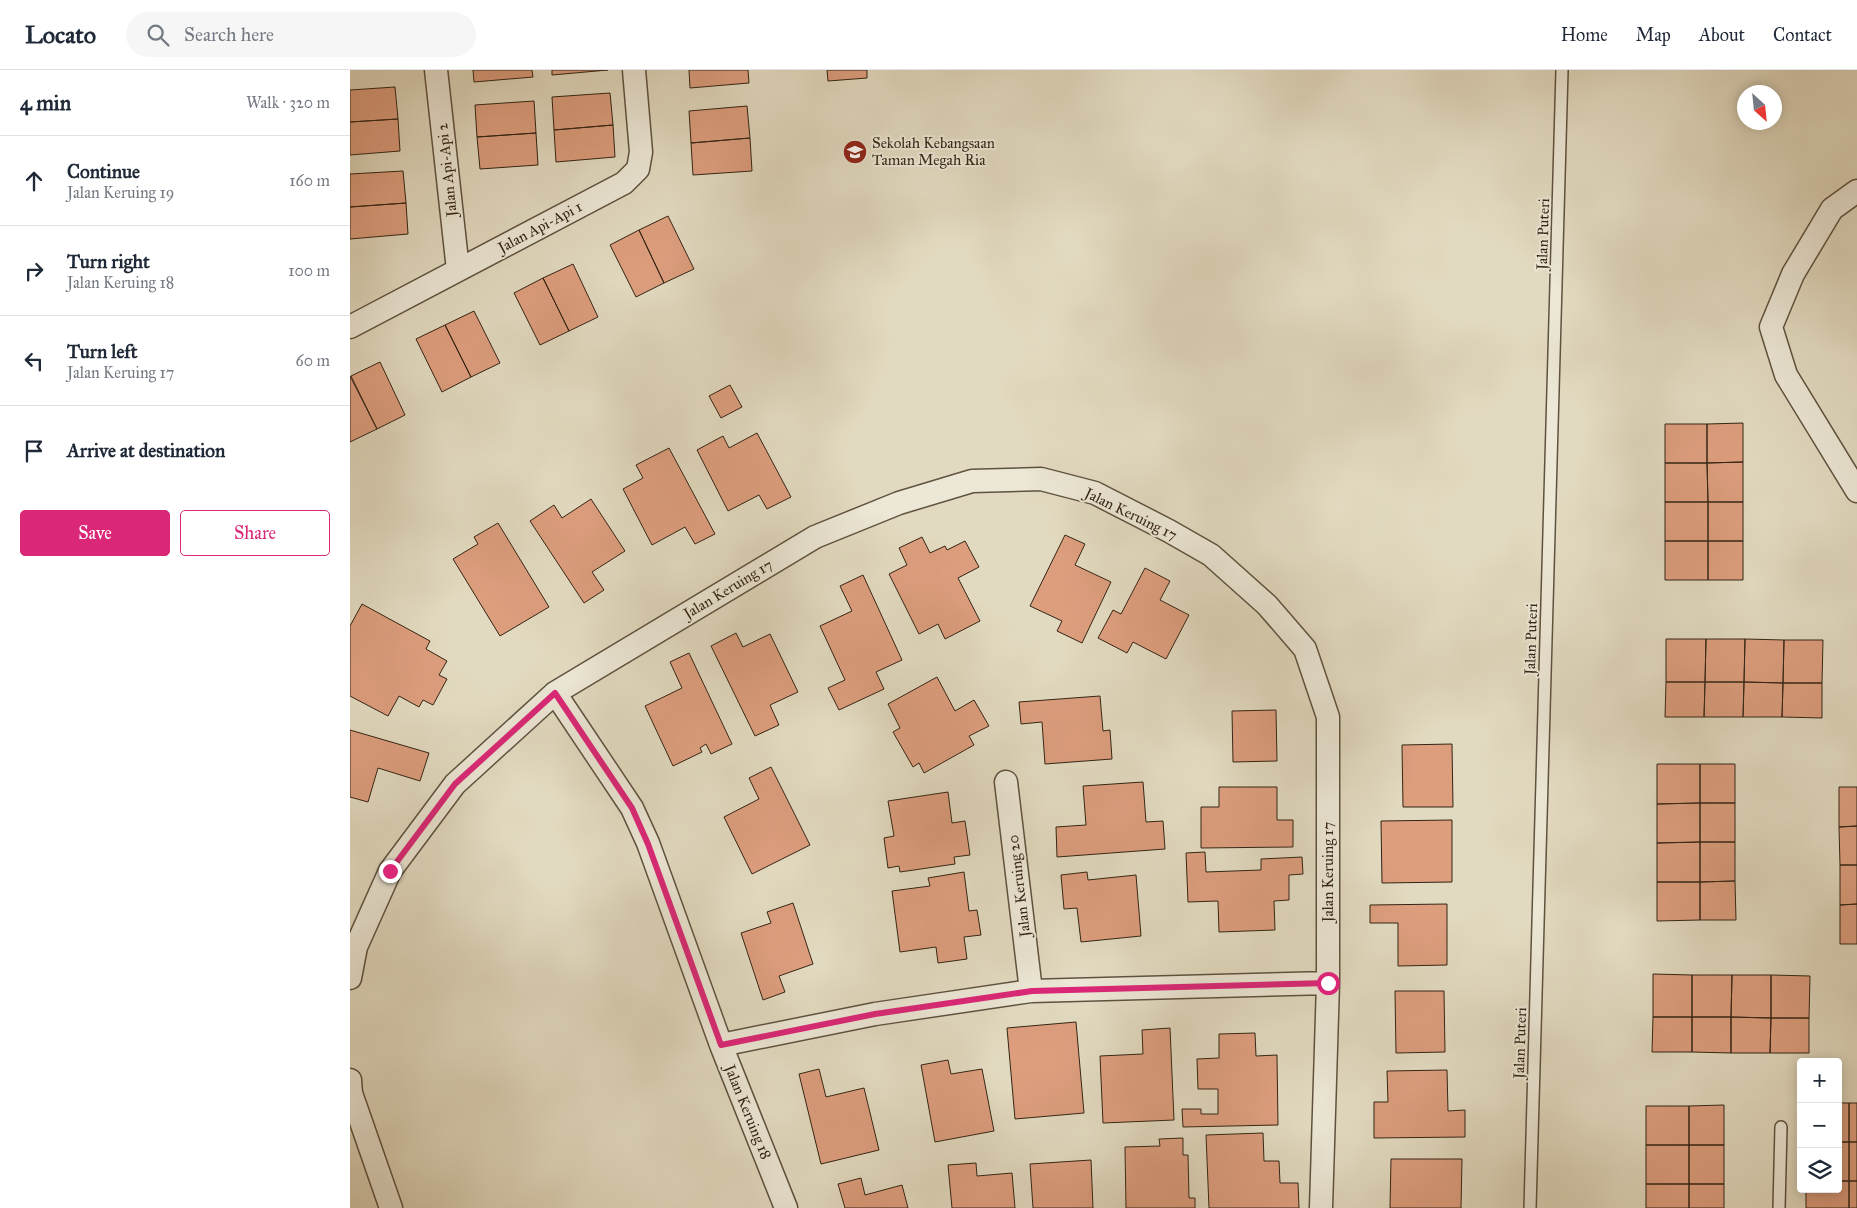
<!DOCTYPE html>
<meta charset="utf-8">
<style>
body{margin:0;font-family:"IM FELL Great Primer",serif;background:#f6f6f7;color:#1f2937}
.controls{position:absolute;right:15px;bottom:15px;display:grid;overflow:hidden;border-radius:5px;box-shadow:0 2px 12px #0003}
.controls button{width:45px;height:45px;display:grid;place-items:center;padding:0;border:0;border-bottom:1px solid #e0e1e3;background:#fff;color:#1f2937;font:25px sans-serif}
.compass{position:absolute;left:1387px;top:15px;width:45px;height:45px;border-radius:50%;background:#fff;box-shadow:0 2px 12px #0003;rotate:153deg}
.stop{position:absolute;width:15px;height:15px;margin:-11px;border:4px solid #db2777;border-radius:50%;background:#fff}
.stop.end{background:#db2777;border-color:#fff;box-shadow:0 1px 5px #0008}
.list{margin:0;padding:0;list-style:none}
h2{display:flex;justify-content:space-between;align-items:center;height:65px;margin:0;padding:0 20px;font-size:21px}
h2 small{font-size:16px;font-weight:400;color:#747a83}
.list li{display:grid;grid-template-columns:32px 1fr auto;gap:15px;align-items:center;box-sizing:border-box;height:90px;padding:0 20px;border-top:1px solid #e0e1e3}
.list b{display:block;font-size:19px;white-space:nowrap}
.list p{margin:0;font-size:16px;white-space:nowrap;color:#747a83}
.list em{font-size:16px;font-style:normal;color:#747a83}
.actions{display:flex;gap:10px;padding:15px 20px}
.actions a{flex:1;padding:11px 0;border:1px solid #db2777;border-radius:5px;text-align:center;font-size:18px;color:#db2777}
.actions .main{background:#db2777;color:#fff}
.icon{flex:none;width:28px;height:28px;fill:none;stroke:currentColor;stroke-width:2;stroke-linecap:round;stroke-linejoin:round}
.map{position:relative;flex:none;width:1507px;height:1138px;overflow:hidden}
header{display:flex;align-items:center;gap:30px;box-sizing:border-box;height:70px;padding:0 25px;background:#fff;border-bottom:1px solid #e0e1e3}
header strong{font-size:24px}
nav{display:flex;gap:28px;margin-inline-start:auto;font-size:18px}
.search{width:350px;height:45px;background:#f6f6f7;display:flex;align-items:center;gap:12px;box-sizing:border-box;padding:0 18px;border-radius:28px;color:#747a83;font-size:19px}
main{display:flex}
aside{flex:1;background:#fff}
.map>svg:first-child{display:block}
.building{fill:#dd9e7e;stroke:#332414}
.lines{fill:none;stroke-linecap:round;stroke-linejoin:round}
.lane-casing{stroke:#5f523f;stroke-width:14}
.street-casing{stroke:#5f523f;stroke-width:25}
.lane{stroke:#ece7d6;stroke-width:11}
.street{stroke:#ece7d6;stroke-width:22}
.route{stroke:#db2777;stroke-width:6}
.labels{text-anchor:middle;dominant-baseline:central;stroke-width:4;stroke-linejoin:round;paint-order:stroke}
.poi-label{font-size:15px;fill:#332414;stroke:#ece7d6;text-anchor:start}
.street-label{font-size:15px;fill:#332414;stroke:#ece7d6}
</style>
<header>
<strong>Locato</strong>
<div class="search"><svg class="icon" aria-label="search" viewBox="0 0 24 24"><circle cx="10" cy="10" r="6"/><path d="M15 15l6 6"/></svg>Search here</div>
<nav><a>Home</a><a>Map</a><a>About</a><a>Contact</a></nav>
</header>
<main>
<aside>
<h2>4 min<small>Walk · 320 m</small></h2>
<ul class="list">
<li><svg class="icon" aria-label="ahead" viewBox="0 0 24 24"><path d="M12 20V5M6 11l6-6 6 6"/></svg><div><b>Continue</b><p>Jalan Keruing 19</p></div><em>160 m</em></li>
<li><svg class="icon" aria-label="right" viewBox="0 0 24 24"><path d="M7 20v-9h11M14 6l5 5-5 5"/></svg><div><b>Turn right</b><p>Jalan Keruing 18</p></div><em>100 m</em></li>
<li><svg class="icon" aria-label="left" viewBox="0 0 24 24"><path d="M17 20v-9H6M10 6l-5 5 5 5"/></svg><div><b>Turn left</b><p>Jalan Keruing 17</p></div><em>60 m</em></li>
<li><svg class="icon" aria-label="arrive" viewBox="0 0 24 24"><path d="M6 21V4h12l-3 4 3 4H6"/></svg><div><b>Arrive at destination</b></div></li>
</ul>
<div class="actions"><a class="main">Save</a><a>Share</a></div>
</aside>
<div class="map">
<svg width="1507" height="1138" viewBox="0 0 1507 1138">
<rect width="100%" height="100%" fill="#e2dac0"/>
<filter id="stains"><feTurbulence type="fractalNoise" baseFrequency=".004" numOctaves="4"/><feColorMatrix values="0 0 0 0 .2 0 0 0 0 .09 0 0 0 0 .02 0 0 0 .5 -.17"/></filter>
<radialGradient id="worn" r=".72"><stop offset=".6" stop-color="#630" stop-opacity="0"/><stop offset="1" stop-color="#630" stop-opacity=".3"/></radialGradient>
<path class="building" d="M123,0H182L183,7L124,12Z
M202,0H258L202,5Z
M339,0H398L399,13L340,18Z
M477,0H517V8L478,11Z
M45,17L48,49L0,52V20Z
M260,23L263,55L204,60L202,27Z
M184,31L186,63L127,67L125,35Z
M397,36L400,68L341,73L339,41Z
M48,49L50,81L0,85V52Z
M263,55L265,87L206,92L204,60Z
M186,63L188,95L130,99L127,67Z
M400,68L402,101L343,105L341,73Z
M53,101L56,133L0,137V104Z
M56,133L58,164L0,169V137Z
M318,146L344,199L314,213L289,160Z
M289,160L314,213L286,227L260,175Z
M223,194L248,247L219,261L193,208Z
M193,208L219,261L190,275L164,223Z
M124,241L150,293L121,307L95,255Z
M95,255L121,307L92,322L66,269Z
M30,292L55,345L27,359L1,306Z
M0,306L27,359L0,372Z
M380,315L392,337L371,348L359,326Z
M1393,353V392L1357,393V354Z
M1315,354H1357V393H1315Z
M407,363L441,427L417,439L409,425L378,441L347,380L373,366L379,378Z
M319,378L365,464L345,474L335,457L302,475L273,419L293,408L286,395Z
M1393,392V432H1358L1357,393Z
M1315,393H1357L1358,432H1315Z
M241,429L275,481L242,502L254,520L234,533L180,451L204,435L212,448Z
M1315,432H1358V471H1315Z
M1358,432H1393V471H1358Z
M148,453L199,537L150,566L103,489L128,474L124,467Z
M715,465L735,474L725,495L761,512L732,573L707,561L712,551L680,536Z
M572,467L580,483L595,476L597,480L615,471L629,497L608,508L630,551L595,569L588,554L569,564L539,504L557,495L549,478Z
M1315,471H1358V510H1315Z
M1358,471H1393V510H1358Z
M795,498L820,511L810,530L839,545L816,589L783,572L777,583L748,568L763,540L771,544Z
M513,505L552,590L526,602L534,619L489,640L478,618L495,610L470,556L502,541L490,516Z
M12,534L80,571L76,579L97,591L89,605L97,609L83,635L73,630L69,637L49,626L38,646L0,626V556Z
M386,563L393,577L420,564L448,622L420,635L429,655L405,666L361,576Z
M1316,569H1356L1355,612H1316Z
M1356,569H1395L1394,612H1355Z
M1395,569L1434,570L1433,613L1394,612Z
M1434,570H1473L1472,613H1433Z
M339,583L382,674L361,684L356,674L350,678L352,682L323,696L295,636L332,618L320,592Z
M587,607L605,641L624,630L639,656L619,666L624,675L574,703L569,693L563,697L543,662L550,658L538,634Z
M1316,612H1355L1354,647H1315Z
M1355,612H1394L1393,647H1354Z
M1394,612L1433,613L1432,647H1393Z
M1433,613H1472V648L1432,647Z
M750,626L753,661L760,660L762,689L695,694L692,652L671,654L669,632Z
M926,640L927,691L883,692L882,641Z
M0,660L79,683L70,711L28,698L18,732L0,727Z
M1102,674L1103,737H1053L1052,675Z
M1307,694H1350V733L1307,734Z
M1350,694H1385V733H1350Z
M421,697L460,775L402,804L374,747L409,729L399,708Z
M793,712L796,752L813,751L815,779L707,787L706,757L736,755L733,716Z
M869,717H927V750H943V777L851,778V737H869Z
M1489,717H1507V756L1489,757Z
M598,722L602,753L615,751L620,785L604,787L605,794L550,802L549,796L538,798L534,768L544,766L538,731Z
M1350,733V772L1307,773V734Z
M1350,733H1385V772H1350Z
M1102,750V812L1032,813L1031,751Z
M1507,756V795H1490L1489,757Z
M1350,772V812H1307V773Z
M1350,772H1385V811L1350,812Z
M855,782L856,802L911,800V789L952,787L953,804L939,805V830L924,831L925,860L869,862L868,831L838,832L836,783Z
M1490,795H1507V834L1490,835Z
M614,802L619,841L627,840L631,865L614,867L617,889L588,893L586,877L550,882L542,821L580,816L578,808Z
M737,802L738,810L786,805L791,866L731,872L727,838L714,839L711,805Z
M1385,811L1386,850H1350V812Z
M1307,812H1350V850L1307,851Z
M443,833L463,894L429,906L435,922L413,930L391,863L421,853L417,842Z
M1097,834V895L1048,896V853H1020V835Z
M1507,834V874H1490V835Z
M1303,904L1342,905V947H1303Z
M1342,905H1382L1381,947H1342Z
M1382,905H1421V948L1381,947Z
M1421,905L1460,906L1459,948H1421Z
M1045,921H1094L1095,982L1046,983Z
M1303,947H1342V982H1302Z
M1342,947H1381V983L1342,982Z
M1381,947L1421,948L1420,983H1381Z
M1421,948H1459V983H1420Z
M726,952L734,1043L665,1049L657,958Z
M820,958L824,1050L753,1053L750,986L793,984L792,960Z
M905,963L906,986L927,985L928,1055L833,1057L832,1039H851V1044H868V1019H848L847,989L869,988V964Z
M598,990L601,1004L632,999L644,1061L585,1072L571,995Z
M469,999L476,1027L514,1018L529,1080L471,1094L449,1004Z
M1097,1000L1098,1041L1115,1040V1067L1024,1068V1032H1038L1037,1001Z
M1488,1033H1499V1072H1488Z
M1499,1033H1507V1072H1499Z
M1374,1035V1075H1339V1036Z
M1296,1036H1339V1075H1296Z
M913,1063L914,1091H929L930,1113H948L949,1138H859L856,1065Z
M833,1068V1085H838L839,1128H845V1138H776L775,1077L810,1076L809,1069Z
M1488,1072H1499V1111H1488Z
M1499,1072H1507V1111H1499Z
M1296,1075H1339V1114H1296Z
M1339,1075H1374V1114H1339Z
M1041,1089H1112L1111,1138H1040Z
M741,1090L743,1138H683L680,1094Z
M626,1093L627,1106L662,1103L665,1138H602L598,1095Z
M511,1108L515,1125L552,1115L558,1138H495L488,1114Z
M1488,1111H1499V1138H1456V1119H1488Z
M1499,1111H1507V1138H1499Z
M1296,1114H1339V1138H1296Z
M1339,1114H1374V1138H1339Z"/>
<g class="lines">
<g class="lane-casing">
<path id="lane" d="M1180,1138L1212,0
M1429,1138L1431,1057"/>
</g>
<g class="street-casing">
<path id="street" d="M86,0L108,200
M1507,121L1482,139L1443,204L1421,257L1436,305L1507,421
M0,257L274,113L288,99L291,82L284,0
M205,623L282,738L298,773L371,975L436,1138
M656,712L681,921
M0,908L6,877L40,801L105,714L205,623L465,467L549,433L622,411L691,409L745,423L819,461L861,485L917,535L955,579L978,647V913L971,1138
M371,975L525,944L681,921L978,913
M0,1010L1,1023L41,1138"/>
</g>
<use href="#lane" class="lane"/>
<use href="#street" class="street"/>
</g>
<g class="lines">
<path class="route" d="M40,801L105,714L205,623L282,738L298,774L371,975L525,944L682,921L978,913"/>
</g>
<defs>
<g id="school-disc" transform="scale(1.25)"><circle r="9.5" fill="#8f2418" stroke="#ece7d6"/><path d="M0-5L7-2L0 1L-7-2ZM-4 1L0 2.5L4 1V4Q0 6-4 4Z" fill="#fff"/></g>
</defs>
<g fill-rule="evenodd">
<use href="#school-disc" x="505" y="82"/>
</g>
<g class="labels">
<g class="poi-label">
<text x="522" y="73">Sekolah Kebangsaan<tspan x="522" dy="17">Taman Megah Ria</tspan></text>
</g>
<g class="street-label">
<text transform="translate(97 100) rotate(-96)">Jalan Api-Api 2</text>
<text transform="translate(190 157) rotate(-28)">Jalan Api-Api 1</text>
<text transform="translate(1193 164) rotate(-88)">Jalan Puteri</text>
<text transform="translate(781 444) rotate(26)">Jalan Keruing 17</text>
<text transform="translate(378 519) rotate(-31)">Jalan Keruing 17</text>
<text transform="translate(1181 569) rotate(-88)">Jalan Puteri</text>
<text transform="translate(978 802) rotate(-90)">Jalan Keruing 17</text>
<text transform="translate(669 816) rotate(-97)">Jalan Keruing 20</text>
<text transform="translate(1170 973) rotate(-88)">Jalan Puteri</text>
<text transform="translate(398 1042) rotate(68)">Jalan Keruing 18</text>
</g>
</g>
<rect width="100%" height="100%" filter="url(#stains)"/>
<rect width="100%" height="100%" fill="url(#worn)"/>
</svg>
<div class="controls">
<button>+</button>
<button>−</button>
<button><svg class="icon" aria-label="layers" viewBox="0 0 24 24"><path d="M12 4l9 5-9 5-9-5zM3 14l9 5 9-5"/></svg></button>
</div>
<svg class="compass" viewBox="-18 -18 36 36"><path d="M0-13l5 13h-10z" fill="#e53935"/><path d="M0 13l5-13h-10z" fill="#747a83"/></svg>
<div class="stop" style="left:978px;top:913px"></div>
<div class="stop end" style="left:40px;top:801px"></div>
</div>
</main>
